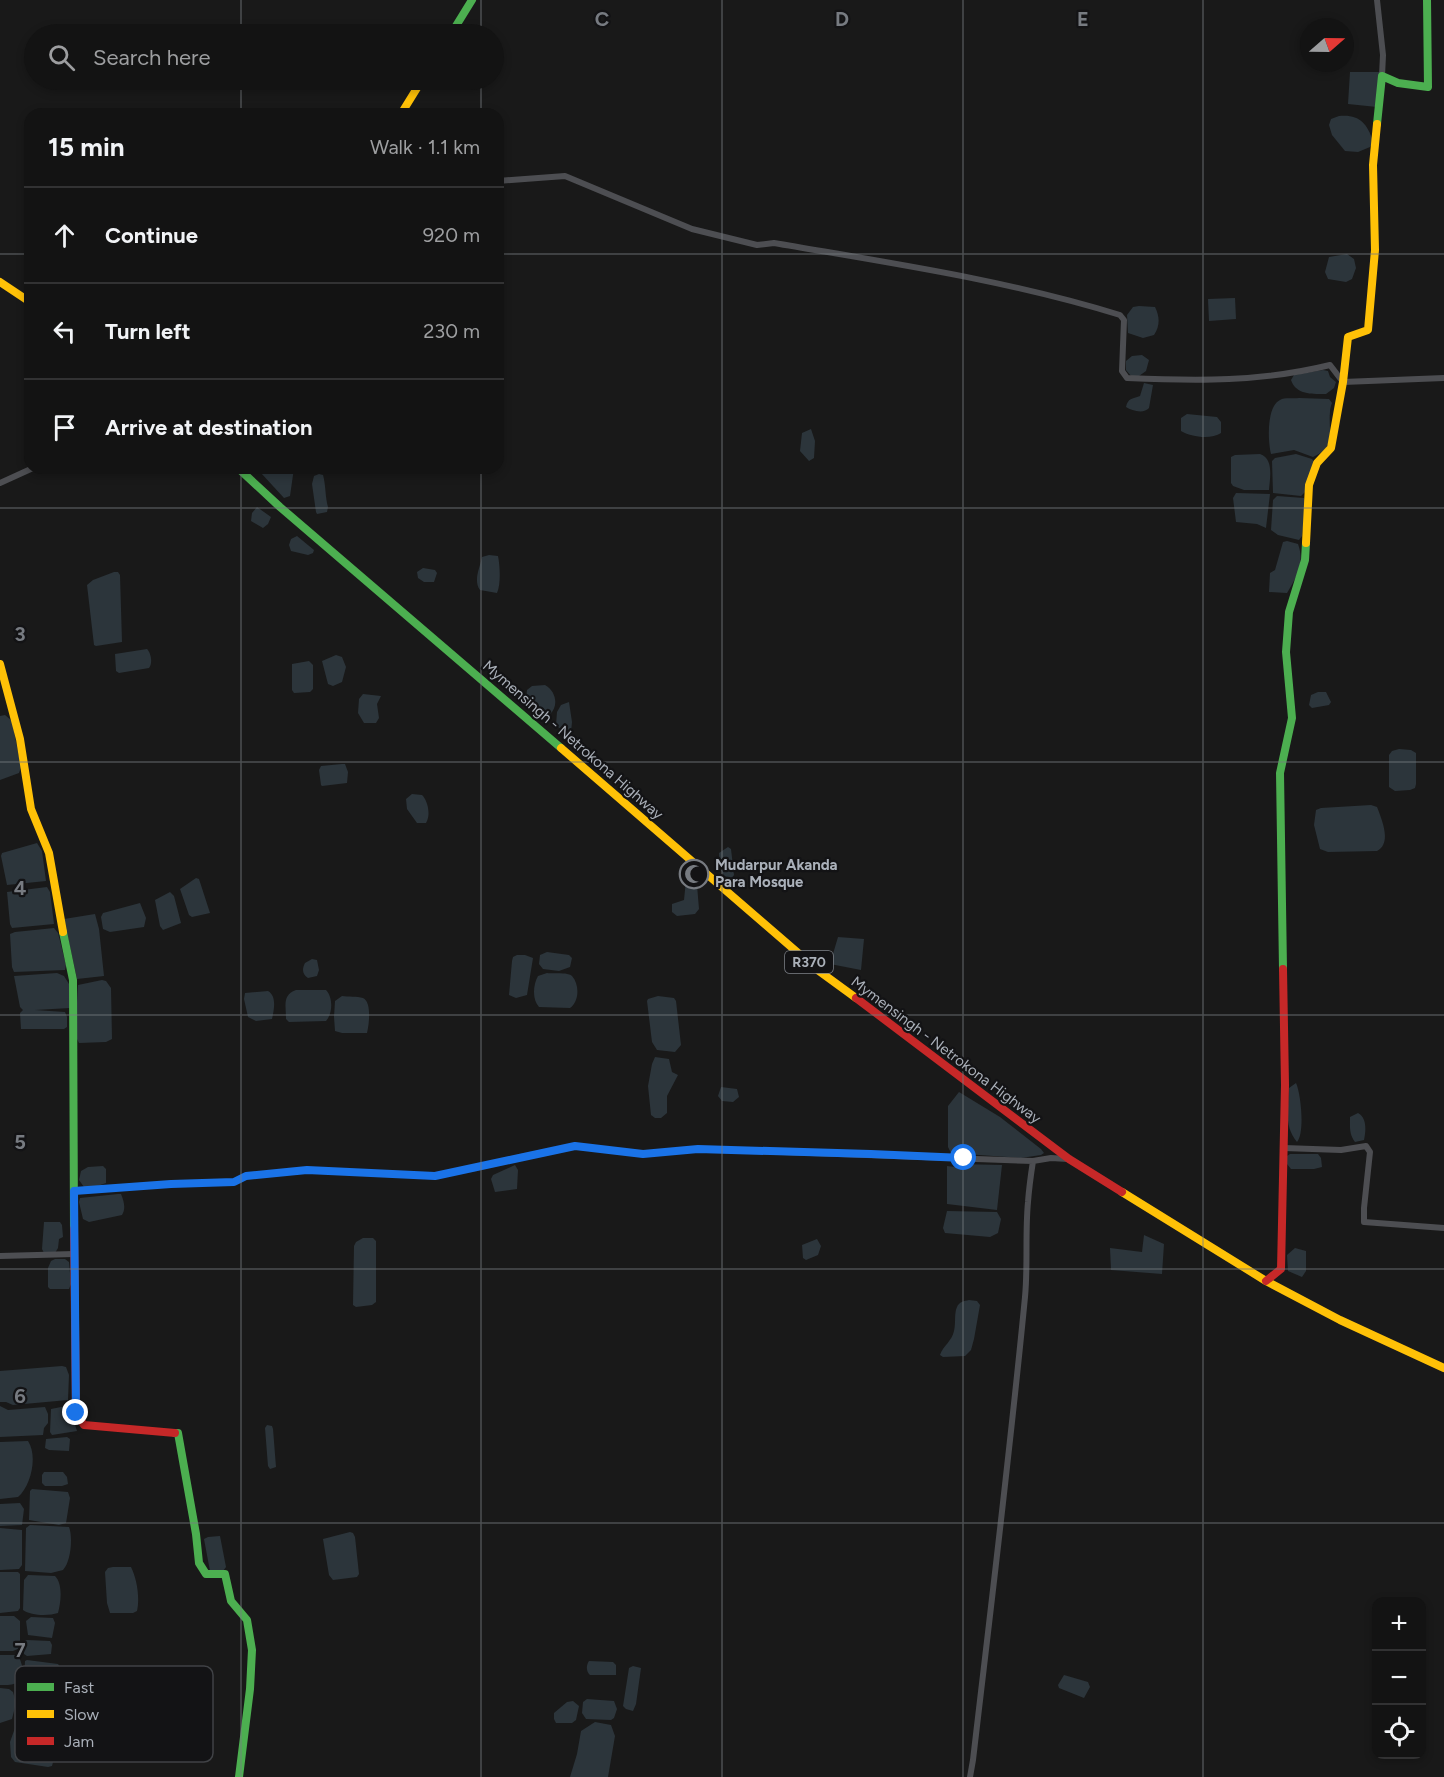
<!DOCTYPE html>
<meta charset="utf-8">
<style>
body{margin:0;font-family:Figtree,sans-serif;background:#1c1c1c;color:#f1f3f6}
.controls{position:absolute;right:18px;bottom:18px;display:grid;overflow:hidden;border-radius:12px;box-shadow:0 3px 9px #0003}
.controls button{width:54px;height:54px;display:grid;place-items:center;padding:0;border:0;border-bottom:2px solid #323233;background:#131313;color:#f1f3f6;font:30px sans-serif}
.compass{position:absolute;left:1300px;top:18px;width:54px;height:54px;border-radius:50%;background:#131313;box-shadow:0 3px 9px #0003;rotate:70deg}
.stop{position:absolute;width:18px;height:18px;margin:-14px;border:4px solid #1a73e8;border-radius:50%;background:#fff}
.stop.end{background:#1a73e8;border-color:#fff;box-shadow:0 2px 6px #0008}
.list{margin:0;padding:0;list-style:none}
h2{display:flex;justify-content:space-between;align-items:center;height:78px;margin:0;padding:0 24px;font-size:26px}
h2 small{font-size:20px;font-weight:400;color:#9d9ea0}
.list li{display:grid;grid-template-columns:39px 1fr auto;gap:18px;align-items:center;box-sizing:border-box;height:96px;padding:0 24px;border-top:2px solid #323233}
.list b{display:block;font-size:22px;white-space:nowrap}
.list em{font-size:20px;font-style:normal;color:#9d9ea0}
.icon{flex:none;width:33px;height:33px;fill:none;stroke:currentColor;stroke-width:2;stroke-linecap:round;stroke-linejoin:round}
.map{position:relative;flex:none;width:1444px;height:1777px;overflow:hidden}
.search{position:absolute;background:#131313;box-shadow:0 3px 9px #0003;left:24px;top:24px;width:480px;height:66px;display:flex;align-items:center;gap:15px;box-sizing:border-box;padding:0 21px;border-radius:33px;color:#9d9ea0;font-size:22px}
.panel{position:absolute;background:#131313;box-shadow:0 3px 9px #0003;left:24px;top:108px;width:480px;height:366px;border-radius:18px}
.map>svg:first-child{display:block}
.water{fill:#2c353b}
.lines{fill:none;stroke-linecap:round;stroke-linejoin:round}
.street{stroke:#4d4e52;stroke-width:6}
.fast{stroke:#4caf50;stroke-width:8}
.slow{stroke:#ffc107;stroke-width:8}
.jam{stroke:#c62828;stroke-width:8}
.route{stroke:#1a73e8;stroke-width:8}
.grid{fill:none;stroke:#777b81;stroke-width:1.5;stroke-opacity:0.55}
.labels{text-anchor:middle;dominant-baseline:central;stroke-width:4.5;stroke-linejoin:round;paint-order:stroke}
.shield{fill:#131315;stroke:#7d8188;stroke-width:1.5}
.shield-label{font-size:14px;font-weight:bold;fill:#aab0b9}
.street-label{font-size:15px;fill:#aab0b9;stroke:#131315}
.poi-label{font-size:15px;font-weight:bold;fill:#aab0b9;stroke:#131315;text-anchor:start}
.key{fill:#131315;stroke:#404246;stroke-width:1.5}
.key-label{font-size:16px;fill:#aab0b9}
.grid-label{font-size:20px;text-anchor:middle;font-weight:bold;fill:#777b81;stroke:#131315;stroke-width:4.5;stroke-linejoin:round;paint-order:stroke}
</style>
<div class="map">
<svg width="1444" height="1777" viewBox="0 0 1444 1777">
<rect width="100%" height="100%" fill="#191919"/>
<path class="water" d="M1350,72H1381L1377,107L1348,104Z
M1339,116C1359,114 1367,123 1373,141L1370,147L1358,152L1345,151L1332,135L1329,125L1331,119Z
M1347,254L1354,259L1356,268L1352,279L1346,282L1328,279L1325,272L1329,257Z
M1235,298L1236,319L1209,321L1208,299Z
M1139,306L1155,307C1160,317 1160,326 1154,335L1143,338L1128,333L1127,315L1133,307Z
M1142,355L1149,360L1146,371L1139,376H1131L1126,370V361L1132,356Z
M1323,370L1328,371L1330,377L1336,382L1334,388L1326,394C1312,394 1296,395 1291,380L1294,375Z
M1144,383L1153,385L1149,408C1144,414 1132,411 1126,407C1128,398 1132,399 1140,396Z
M1299,398L1329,399L1332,403C1331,406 1330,408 1330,412C1328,431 1337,447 1313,457L1294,450L1271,454C1268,442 1266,407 1280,400C1285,397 1293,399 1299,398Z
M1187,414L1217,417L1221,422V433C1211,440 1191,437 1181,431V418Z
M811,429L815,441L814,458L809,461L800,451L802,433Z
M1260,454C1274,459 1270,477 1269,490H1244L1233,486L1231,483V457L1235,455Z
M1296,454L1312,459L1315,463L1306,491L1301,496L1273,493L1272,461L1275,458Z
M261,468H294L290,496L284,498L261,473Z
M319,474L323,475C326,486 325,497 328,507L327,512L317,514L316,512L312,484L314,476Z
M1236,493L1270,494L1266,528L1257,524L1236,522L1233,498Z
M1277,496L1304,498L1306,502L1302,536L1299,540L1278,535L1271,530L1273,500Z
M257,507L271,517L268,524L263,528L251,521L252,513Z
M297,536L314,550L313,553L308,555L291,551L289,545L291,539Z
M1287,541L1298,544C1305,563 1297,576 1287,593L1269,592L1270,573L1275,570L1283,542Z
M489,555L498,556C500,566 501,584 497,593L480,590C473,580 480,568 482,557Z
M423,568L435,570L437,573L434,582H424L418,578L417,572Z
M114,572H118L120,575L122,642L96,646L94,645L87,585L93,580Z
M147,649C151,653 153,663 149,668L119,673L116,671L115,654Z
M336,655L342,657L346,667L342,682L333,686L328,684L322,661Z
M309,661L313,665V689L310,692L294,693L292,690V664Z
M545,685C556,691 559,706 550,714C533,716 525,707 527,690L532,686Z
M1318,692H1326L1331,702L1329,705L1312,708L1309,705L1311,695Z
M363,694L381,696L377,704L379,718L376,723H364L358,713L359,699Z
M569,702L572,722L571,732C564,732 560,729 556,725L557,712L561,705Z
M5,715L12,721L21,767L19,773L0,780V716Z
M1399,749L1411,750L1416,753V784L1415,788L1410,790L1395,791L1389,787V755L1392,751Z
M342,764H345L348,772L347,783L322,786L321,785L319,770L321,766Z
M412,794L422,795C428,801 431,815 426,823H417L407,809L406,799Z
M1371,805L1377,807C1382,820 1392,843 1377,851L1328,852L1320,849L1314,825L1316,810L1321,808Z
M37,843L42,851L46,881L7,885L1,856L2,853Z
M728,847L731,849L734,875L732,878L724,876L720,868L719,853Z
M196,878L199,879L210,913L192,917L189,915L180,889Z
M686,880L697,885L699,909L695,914L677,916L672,912V904L684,900Z
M47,887L50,892L54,924L12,928L10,924L7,892Z
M170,892L174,896L181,923L163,930L160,926L155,900Z
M140,903L146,918L144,927L110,932L103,929L101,917L103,913Z
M95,914L99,929L104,976L77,979L64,919Z
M54,928L58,933L66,965L65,970L14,972L12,967L10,934L15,932Z
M838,937L864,939L861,970L830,964Z
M547,952L569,955L572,958L570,967L559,971L543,969L539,964L540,955Z
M517,955H525L533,958L527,995L516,998L509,995L512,961L513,957Z
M312,959L317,960L319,970L317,976L308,978C302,974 302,969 305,963Z
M57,973L64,976L69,984L70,1008L35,1010L65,1012L67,1017V1027L64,1029H21L20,1013L23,1010L20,1007L14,976Z
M547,973C553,974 568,972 572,976C580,985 579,1002 570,1008L539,1007C532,999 533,985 538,976Z
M102,980L106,981L111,988L112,1039L106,1042L79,1043L75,1035L78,985Z
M296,990H326C333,997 333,1013 326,1021L289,1022L286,1019C286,1006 282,995 296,990Z
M268,991C277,996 274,1010 272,1019L256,1021L248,1017L244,999L245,993Z
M342,996C348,997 357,996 363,998C372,1002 369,1025 367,1033H342L335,1031L334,1017L335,1001Z
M658,996L674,998L676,1001L681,1045L675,1052L657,1050L652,1042L647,1001L648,999Z
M655,1057L669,1059L672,1072L678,1075L667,1096V1113L661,1118H655L651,1115L648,1086L652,1064Z
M1296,1083C1301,1094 1305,1133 1297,1142C1283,1125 1289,1108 1289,1088Z
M721,1087L737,1089L739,1097L733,1102L722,1101L718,1096Z
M959,1092L1000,1117L1041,1149L1044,1153L1041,1155L1021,1158L951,1153L948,1147V1106Z
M1358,1113C1367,1118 1366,1130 1364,1140L1355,1142C1349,1134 1350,1127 1350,1117Z
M1290,1154H1318L1321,1158L1322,1167L1314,1169H1291L1287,1164V1156Z
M956,1164L1002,1165L997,1210L947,1204V1166L955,1167Z
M515,1165L518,1170L517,1189L495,1192L491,1179L493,1175Z
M103,1166L106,1169V1183L92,1188L84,1187L79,1180L81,1171L88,1167Z
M118,1194H121C124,1201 126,1209 122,1215L89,1222L83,1219L79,1202L80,1198Z
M947,1211L997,1212L1001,1219L998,1233L990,1237L945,1233L943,1228Z
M44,1222H60L62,1225L63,1237L59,1239L58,1248L55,1253H44L42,1249Z
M1144,1235L1164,1244L1162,1274L1111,1270L1110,1248L1142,1252Z
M363,1238H373L376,1241V1302L372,1305L356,1307L353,1305L354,1246L356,1242Z
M817,1239L821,1246L818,1255L806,1260L803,1258L802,1245Z
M1295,1248L1306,1251V1271L1302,1277L1288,1271L1287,1255Z
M55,1259H65L69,1262L71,1284L69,1289H50L48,1287V1268L51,1261Z
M969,1300L977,1301L980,1305L974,1339L971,1350L965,1356L943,1357L940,1355C943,1346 952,1341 954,1331C956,1323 954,1313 957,1307C959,1302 964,1301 969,1300Z
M62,1366L66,1367L69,1375L68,1400L13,1405L6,1402H0V1371Z
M0,1406L8,1410L45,1407L48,1414V1423L44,1428L43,1435L0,1437Z
M66,1406L70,1409L77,1431L52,1435L50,1432L51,1409Z
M267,1425L272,1426L273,1429L276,1467L270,1469L268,1466L265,1428Z
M67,1437L70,1439L69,1451L49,1450L45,1448L46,1439Z
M28,1441C38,1456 31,1486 18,1497L0,1499V1442Z
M44,1472H63L67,1477L68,1484L62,1486H45L42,1483V1475Z
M32,1489L68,1492L70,1498L66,1523L59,1525L29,1520L30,1491Z
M20,1503L24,1509L22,1525L0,1526V1504Z
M30,1525L69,1527C73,1537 71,1562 63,1570L51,1573L25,1571L26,1528Z
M0,1528L22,1530V1565L19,1569L0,1570Z
M350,1532L353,1533L355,1537L359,1574L357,1577L333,1580L329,1575L323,1539Z
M220,1536L226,1567L223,1571H210L204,1539L208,1537Z
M113,1567H131C137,1579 140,1598 137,1611L133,1613H110L107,1603L105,1572L108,1568Z
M0,1572H18L20,1574V1608L18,1611L0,1613Z
M28,1575L55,1576C63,1584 61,1602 58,1613C49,1616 31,1616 23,1610L24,1580Z
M0,1616H14L20,1621V1648L13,1651H0Z
M31,1617L53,1618L55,1623L52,1638L28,1635L26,1621Z
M27,1640L50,1641L52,1645L51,1654L27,1656L24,1654L23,1642Z
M0,1655H15L19,1657C28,1678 21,1686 0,1685Z
M27,1660L58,1664L61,1668V1697L58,1706L49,1707L26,1703L23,1699L25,1661Z
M589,1661L613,1662L616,1665V1675H590C586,1672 586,1665 589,1661Z
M633,1666L641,1668L636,1704L633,1711L626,1709L623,1706L629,1668Z
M1064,1675L1088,1682L1090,1687L1084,1698L1059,1688L1058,1685Z
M0,1688L9,1689L13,1692L16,1703L12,1719L0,1723Z
M587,1699L614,1701L617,1709L614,1718L611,1720L586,1719L582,1713L583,1702Z
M573,1701L579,1706L576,1720L572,1723H556L554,1719V1713L567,1702Z
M23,1711L56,1712L62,1717L63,1723L52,1766L48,1767L15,1762L11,1757L10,1742L20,1714Z
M595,1722L611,1725L615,1736L608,1777H570L577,1754L581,1731Z"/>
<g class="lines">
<path class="street" d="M1377,0L1383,55L1382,76
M498,181L565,176L692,229L757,245L774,243C890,263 1007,280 1120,315L1124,320L1122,371L1127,378C1197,381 1261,382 1330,365L1343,382L1444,378
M0,483L33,468
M1284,1148L1341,1150L1366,1146L1370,1152L1364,1208V1222L1444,1228
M73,1191L171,1184L234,1182L246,1176L307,1170L435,1176L575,1146L643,1154L698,1149L1033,1161L1051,1158L1068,1159
M0,1256L74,1254
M970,1777L973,1760C991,1606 1010,1452 1025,1297C1028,1266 1025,1233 1028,1202C1029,1188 1031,1174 1033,1161"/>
<path class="fast" d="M451,34L472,0
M1377,124L1382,76L1398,83L1428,87L1427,0
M238,468L280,507L561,748
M63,932L73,980L74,1229
M1283,969L1280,773L1292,718L1286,652L1289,612L1305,560L1306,543
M175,1433H178L196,1534L199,1563L206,1574H225L231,1601L247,1620L252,1650L250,1689L239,1777"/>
<path class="slow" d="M401,114L422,80
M0,282L30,302
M1306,543L1309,485L1317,463L1331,448L1343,382L1348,337L1368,330L1375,250L1373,165L1377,124
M0,664L20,739L31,809L49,853L63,932
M561,748L819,971L856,998
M1122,1192L1266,1281L1340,1320L1444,1368"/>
<path class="jam" d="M856,998L1069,1159L1122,1192
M74,1229L76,1413L84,1425L175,1433
M1266,1281L1281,1269L1285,1085L1283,969"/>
</g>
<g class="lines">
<path class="route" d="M76,1413L74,1191L171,1184L234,1182L246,1176L307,1170L435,1176L575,1146L643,1154L698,1149L871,1154L964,1158"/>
</g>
<path class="grid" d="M241,0V34M481,0V34M722,0V1777M963,0V1777M1203,0V1777M241,80V114M481,80V114M0,254H30M498,254H1444M241,468V1777M481,468V1777M0,508H1444M0,762H1444M0,1015H1444M0,1269H1444M0,1523H1444"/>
<defs>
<g id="mosque-ring" transform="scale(1.5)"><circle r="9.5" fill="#131315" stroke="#777b81" stroke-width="1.5"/><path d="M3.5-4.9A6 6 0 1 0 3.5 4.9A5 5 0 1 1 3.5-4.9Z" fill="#777b81"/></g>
</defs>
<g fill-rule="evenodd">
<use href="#mosque-ring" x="694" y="874"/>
</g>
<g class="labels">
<rect class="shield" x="785" y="951" width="48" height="22" rx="4.5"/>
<g class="shield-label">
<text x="809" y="962">R370</text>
</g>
<g class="street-label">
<text transform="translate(573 740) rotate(41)">Mymensingh - Netrokona Highway</text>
<text transform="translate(946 1050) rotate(37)">Mymensingh - Netrokona Highway</text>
</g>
<g class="poi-label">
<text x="715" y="865">Mudarpur Akanda<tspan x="715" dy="17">Para Mosque</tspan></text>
</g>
</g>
<rect x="15" y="1666" width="198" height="96" rx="9" class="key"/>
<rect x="27" y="1683" width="27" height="8" fill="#4caf50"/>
<rect x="27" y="1710" width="27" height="8" fill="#ffc107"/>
<rect x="27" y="1737" width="27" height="8" fill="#c62828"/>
<g class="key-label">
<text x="64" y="1693">Fast</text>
<text x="64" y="1720">Slow</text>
<text x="64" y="1747">Jam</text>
</g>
<g class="grid-label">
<text x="602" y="26">C</text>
<text x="842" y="26">D</text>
<text x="1083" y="26">E</text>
<text x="20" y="641">3</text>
<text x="20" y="895">4</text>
<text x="20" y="1149">5</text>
<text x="20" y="1403">6</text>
<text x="20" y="1657">7</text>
</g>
</svg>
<div class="controls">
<button>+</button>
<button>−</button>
<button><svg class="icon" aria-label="locate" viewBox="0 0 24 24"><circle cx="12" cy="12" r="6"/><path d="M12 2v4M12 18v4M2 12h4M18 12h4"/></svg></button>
</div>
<svg class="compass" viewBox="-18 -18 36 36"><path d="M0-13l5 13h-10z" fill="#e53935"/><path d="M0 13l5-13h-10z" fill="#9d9ea0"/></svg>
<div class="stop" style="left:964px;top:1158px"></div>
<div class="stop end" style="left:76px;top:1413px"></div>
<div class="search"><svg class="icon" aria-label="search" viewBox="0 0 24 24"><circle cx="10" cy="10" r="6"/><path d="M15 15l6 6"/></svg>Search here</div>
<section class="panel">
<h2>15 min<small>Walk · 1.1 km</small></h2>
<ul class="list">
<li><svg class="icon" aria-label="ahead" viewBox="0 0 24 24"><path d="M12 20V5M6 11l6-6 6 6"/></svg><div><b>Continue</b></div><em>920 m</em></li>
<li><svg class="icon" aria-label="left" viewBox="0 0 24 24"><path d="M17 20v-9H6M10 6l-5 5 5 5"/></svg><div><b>Turn left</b></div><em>230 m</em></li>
<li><svg class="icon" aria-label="arrive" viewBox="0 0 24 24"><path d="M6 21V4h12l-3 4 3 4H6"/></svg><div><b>Arrive at destination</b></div></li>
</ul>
</section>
</div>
